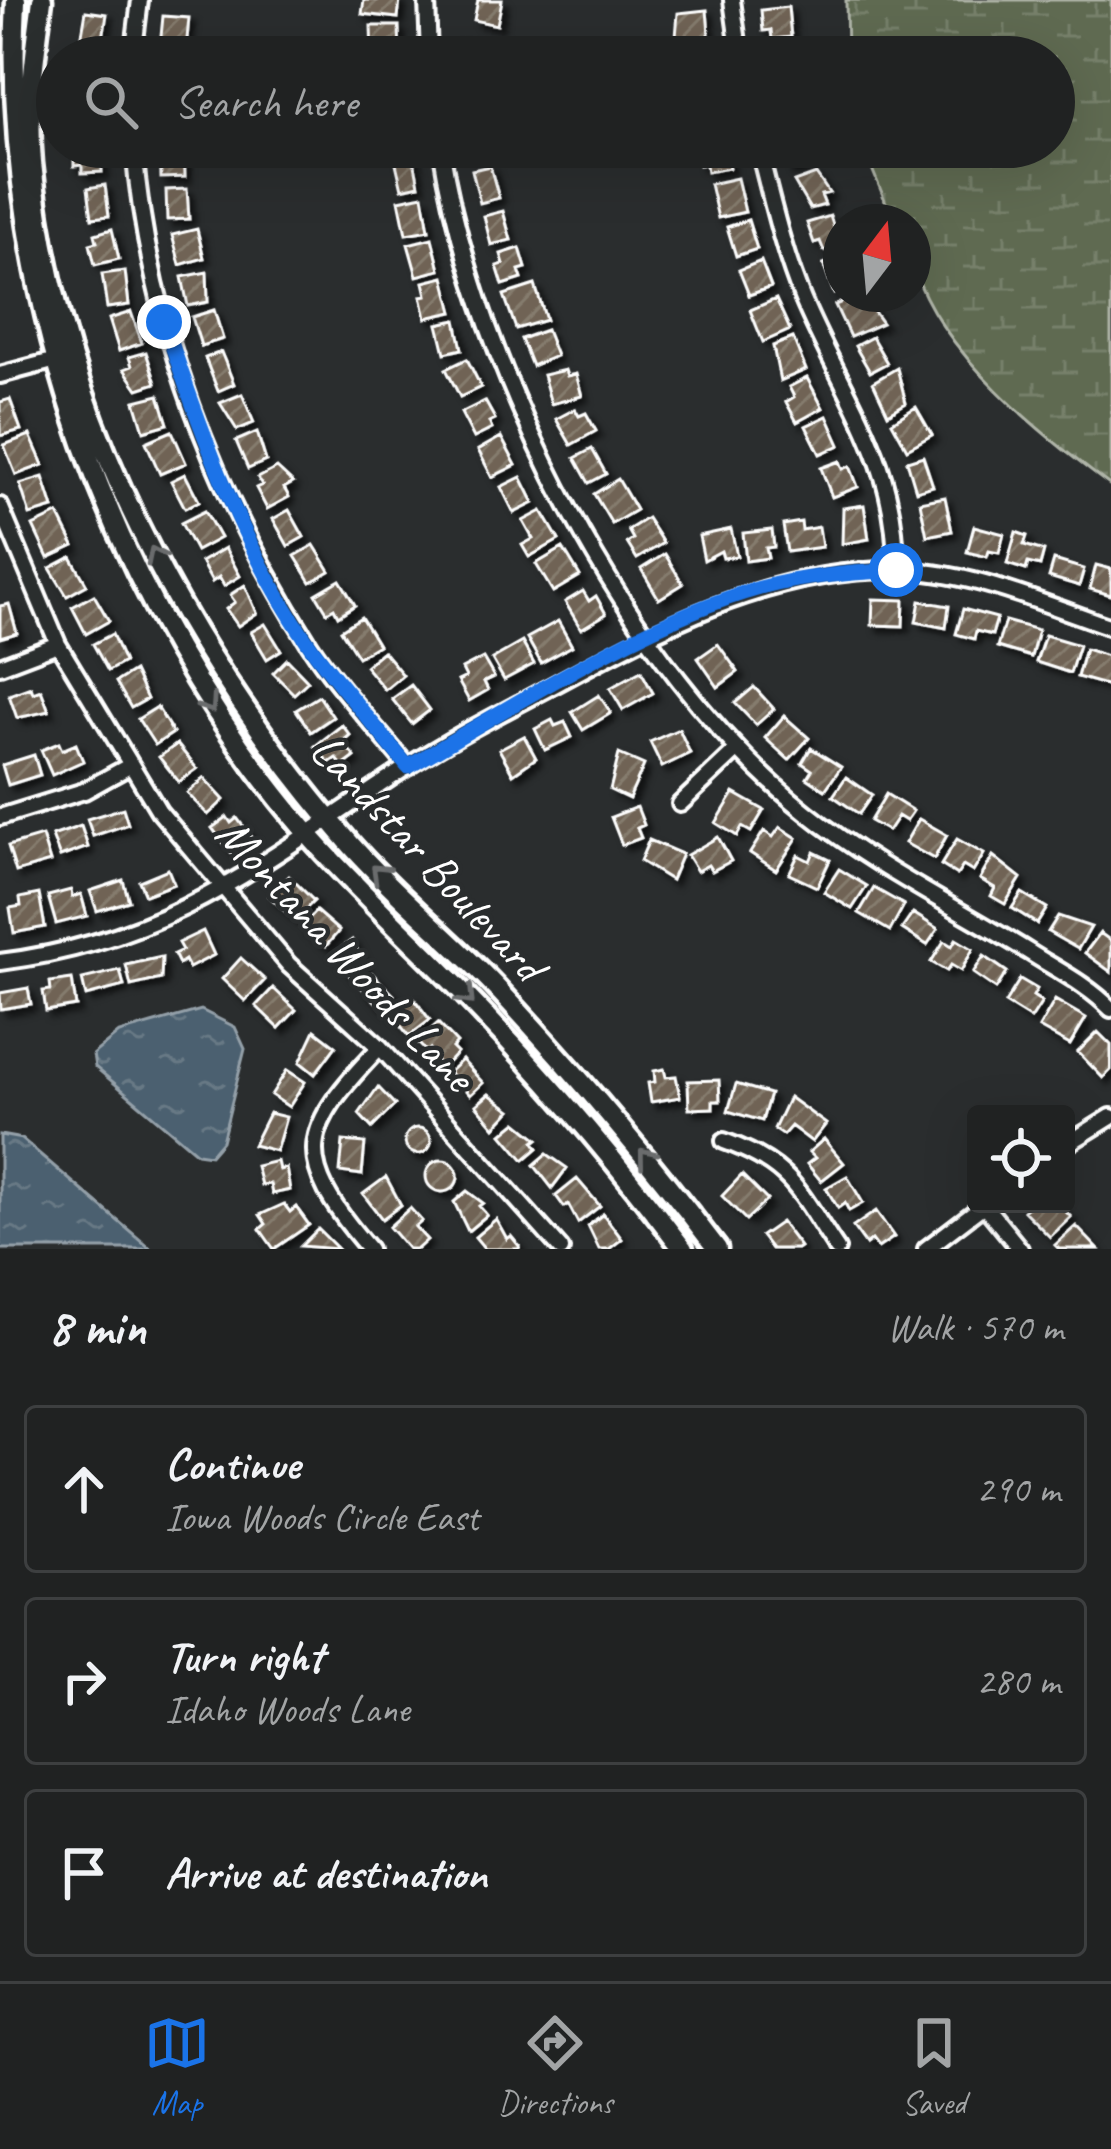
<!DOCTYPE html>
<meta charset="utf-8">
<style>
body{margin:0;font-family:Caveat,sans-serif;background:#282a2a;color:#f1f3f6}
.controls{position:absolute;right:36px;bottom:36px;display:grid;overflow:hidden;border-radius:12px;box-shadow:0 12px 48px #0002}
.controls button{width:108px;height:108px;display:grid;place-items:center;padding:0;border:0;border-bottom:3px solid #3d3f40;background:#202222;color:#f1f3f6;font:60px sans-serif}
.compass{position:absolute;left:823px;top:204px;width:108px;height:108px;border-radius:50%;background:#202222;box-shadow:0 12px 48px #0002;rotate:16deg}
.stop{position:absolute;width:36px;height:36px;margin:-27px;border:9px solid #1a73e8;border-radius:50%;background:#fff}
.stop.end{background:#1a73e8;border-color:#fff;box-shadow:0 3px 12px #0008}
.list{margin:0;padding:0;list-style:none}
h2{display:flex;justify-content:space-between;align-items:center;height:156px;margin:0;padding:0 48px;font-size:51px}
h2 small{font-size:39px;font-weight:400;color:#a2a4a5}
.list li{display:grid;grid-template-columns:78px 1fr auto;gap:36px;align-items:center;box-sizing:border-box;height:168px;margin:0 24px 24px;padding:0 24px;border:3px solid #3d3f40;border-radius:12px}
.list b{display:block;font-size:45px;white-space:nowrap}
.list p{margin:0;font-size:39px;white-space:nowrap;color:#a2a4a5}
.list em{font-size:39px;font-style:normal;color:#a2a4a5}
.icon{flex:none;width:66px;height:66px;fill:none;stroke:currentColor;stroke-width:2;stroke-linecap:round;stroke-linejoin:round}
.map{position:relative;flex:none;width:1111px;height:1249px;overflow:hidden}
.search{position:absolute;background:#202222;box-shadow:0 12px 48px #0002;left:36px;right:36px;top:36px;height:132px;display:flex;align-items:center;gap:30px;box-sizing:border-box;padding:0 42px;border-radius:66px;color:#a2a4a5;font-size:45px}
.sheet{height:732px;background:#202222}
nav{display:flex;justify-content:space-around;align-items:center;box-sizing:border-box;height:168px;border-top:3px solid #3d3f40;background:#202222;font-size:33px;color:#a2a4a5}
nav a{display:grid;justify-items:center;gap:6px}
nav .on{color:#1a73e8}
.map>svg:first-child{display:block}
.wetland{fill:url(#wetland-marsh);stroke:#afb4a8;stroke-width:3}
.water{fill:url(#water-ripples);stroke:#94a0a9;stroke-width:3}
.building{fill:url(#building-hatch);stroke:#fff;stroke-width:3;filter:url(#shadow)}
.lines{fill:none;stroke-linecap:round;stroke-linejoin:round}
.street-casing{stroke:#fff;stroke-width:22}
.secondary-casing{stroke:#fff;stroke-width:27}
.street{stroke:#2a2d2e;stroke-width:14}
.secondary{stroke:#2a2d2e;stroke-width:18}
.oneway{stroke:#6a6c6d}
.route{stroke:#1a73e8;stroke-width:15}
.labels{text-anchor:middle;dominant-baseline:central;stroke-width:9;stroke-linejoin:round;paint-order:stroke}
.street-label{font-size:48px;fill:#fff;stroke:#2a2d2e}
</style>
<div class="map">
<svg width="1111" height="1249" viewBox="0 0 1111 1249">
<defs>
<pattern id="wetland-marsh" width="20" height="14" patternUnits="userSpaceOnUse" patternTransform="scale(3)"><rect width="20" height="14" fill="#5f6a51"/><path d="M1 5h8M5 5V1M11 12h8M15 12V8" fill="none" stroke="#77806b"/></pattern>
<pattern id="water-ripples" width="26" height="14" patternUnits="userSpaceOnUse" patternTransform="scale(3)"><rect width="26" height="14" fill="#4c6170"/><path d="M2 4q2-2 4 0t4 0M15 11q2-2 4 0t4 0" fill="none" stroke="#677985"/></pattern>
<pattern id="building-hatch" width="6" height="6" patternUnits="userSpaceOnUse" patternTransform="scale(3)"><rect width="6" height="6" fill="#6f6455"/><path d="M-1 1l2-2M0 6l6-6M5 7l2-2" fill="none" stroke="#857b6e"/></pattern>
<filter id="shadow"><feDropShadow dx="5.5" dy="5.5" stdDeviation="3" flood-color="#0009"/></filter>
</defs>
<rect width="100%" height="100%" fill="#2a2d2e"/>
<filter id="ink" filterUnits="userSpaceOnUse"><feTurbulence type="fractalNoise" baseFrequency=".00833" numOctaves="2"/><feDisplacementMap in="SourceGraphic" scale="24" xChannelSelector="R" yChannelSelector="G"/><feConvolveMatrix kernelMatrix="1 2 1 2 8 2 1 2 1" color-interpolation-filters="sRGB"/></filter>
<g filter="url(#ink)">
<path class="wetland" d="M846,0H1111V486C1042,435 940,353 914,268C910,254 913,236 913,222H894L863,147H1054V57H847Z"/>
<path class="water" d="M201,1010L235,1027L245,1049L222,1141L210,1155L197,1153L95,1067L93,1054L119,1033Z
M0,1135L22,1139L151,1249H0Z"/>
<path class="building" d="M364,0H400L398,18L362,14Z
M478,0H502L497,25L474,20Z
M788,7L791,37L772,39L771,30L763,31L761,10Z
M707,10L710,46L675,49L678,13Z
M86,11L107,14L102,44L81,40Z
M163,16L189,18L186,50L160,47Z
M371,26H399L400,57H372Z
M490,37L492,56L456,57L454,40Z
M74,147H101L102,172L82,173V165L74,166Z
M160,147H184L185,177L161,178Z
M696,147H725L729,168L707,172L706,164L699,165Z
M784,147H811L813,154L806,155L808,165L789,169Z
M413,155L419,185L402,189L395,159Z
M490,166L499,198L480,203L472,170Z
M816,174L829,193L821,195L825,205L810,209L794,182Z
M737,178L745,212L718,218L710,184Z
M105,185L109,216L92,218L88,188Z
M187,189L189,219L167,220L166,190Z
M423,195L429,230L406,234L399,200Z
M503,211L511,240L491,245L484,216Z
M830,216L840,246L824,251L820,241L814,243L807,223Z
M748,220L757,249L736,256L727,227Z
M112,229L119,259L95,265L90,244L97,242L95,234Z
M197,229L204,258L180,265L172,235Z
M432,238L440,270L417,276L408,244Z
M520,248L526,268L519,270L522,279L503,285L497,266L504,264L501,254Z
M841,257V292L834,294L823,264Z
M761,261L771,287L749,295L739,270Z
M125,271L129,305L107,308L102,274Z
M207,272L208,302L188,306L182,277Z
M444,277L453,312L426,318L421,296L427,295L424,282Z
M535,285L546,320L516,329L504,295Z
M861,294L882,323L850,337L835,305Z
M776,299L790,330L763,342L750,310Z
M214,310L223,339L201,346L192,317Z
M131,312L142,343L119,351L109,319Z
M456,320L462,349L445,353L438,324Z
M546,330L556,356L532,366L521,339Z
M872,337L887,363L870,372L855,346Z
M793,338L806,370L780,381L773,346Z
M146,352L156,383L138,389L124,369L132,366L129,357Z
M221,352L234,384L218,391L205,358Z
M467,359L481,387L460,397L446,369Z
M897,368L906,403L888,414L873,382Z
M565,370L567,376L576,374L582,396L551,404L543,375Z
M807,378L823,408L797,422L786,402L794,397L789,387Z
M242,394L254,423L237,430L220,403Z
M159,395L168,424L144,431L135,401Z
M10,399L21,430L0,436V402Z
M485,401L495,419L489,422L492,429L474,438L461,413Z
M916,407L932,435L907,449L892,422Z
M575,409L579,416L586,413L596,431L571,445L556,419Z
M827,416L840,445L820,454L806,426Z
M172,431L186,463L160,474L146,442Z
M257,432L266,461L248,469L236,441Z
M30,435L43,465L16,475L4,445Z
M501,437L516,465L492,477L478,450Z
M592,449L606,474L589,483L575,458Z
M923,456L933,486L916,491L907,461Z
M840,461L843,469L850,466L858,487L832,497L821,468Z
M277,468L293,483L284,488L289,497L267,509L256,488L262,485L258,478Z
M185,474L199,501L185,508L171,481Z
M43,477L53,508L30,515L20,484Z
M521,477L534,503L514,513L501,487Z
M618,479L636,510L612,524L594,494Z
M945,497L952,531L927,536L920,502Z
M864,505L869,539L842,544L843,508Z
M289,510L304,537L288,546L273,519Z
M205,511L220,538L196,551L181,523Z
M542,511L559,540L529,557L522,545L533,539L523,521Z
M58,514L74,546L48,558L33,526Z
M647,518L663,543L637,559L627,543L633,539L628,530Z
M801,522L802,530L819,527L822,547L787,552L783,525Z
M974,526L1004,534L999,553L989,551L987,557L967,552Z
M731,529L737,556L723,558L721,551L704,560L699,536Z
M772,530L774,547L766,548L768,558L746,561L743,533Z
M1016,532L1027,536L1024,545L1044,551L1040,566L1028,563L1026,570L1007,564Z
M314,545L330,571L311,582L295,556Z
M225,548L240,576L224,586L219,577L212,582L201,562Z
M563,548L580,576L553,592L536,564Z
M665,554L683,584L659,599L641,569Z
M71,557L87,585L67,596L50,568Z
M1054,560L1084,569L1079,586L1049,577Z
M1096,565L1111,569V595L1090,589Z
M340,580L355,605L338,616L334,608L327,612L316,594Z
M245,585L257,613L238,626L226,609L235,602L230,595Z
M583,591L589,601L596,596L606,614L581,629L565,602Z
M94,595L109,621L86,634L72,607Z
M873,599L904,600L903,626L872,625Z
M920,601L949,606L946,628L916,622Z
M9,604L17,633L0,638V606Z
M963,609L997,618L992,635L976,631L974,639L956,634Z
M361,617L378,645L358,657L341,630Z
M558,621L572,646L541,663L527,638Z
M1005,621L1038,630L1031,657L997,647Z
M265,624L281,650L267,659L251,632Z
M112,634L124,662L108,671L93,644Z
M1045,635L1079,645L1070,673L1036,662Z
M522,642L534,664L504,680L492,659Z
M718,644L738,672L718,687L698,658Z
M1085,649L1111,657L1109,686L1077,677Z
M383,651L403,675L385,690L365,666Z
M483,658L494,677L484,682L488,690L469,701L458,681L466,677L462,669Z
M287,659L308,681L294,694L273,673Z
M134,671L147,699L131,708L116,682Z
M641,671L653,693L623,710L610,688Z
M411,685L430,710L412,724L392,699Z
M31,687L33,693L41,690L49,711L17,718L9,695Z
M754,687L774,709L756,725L735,703Z
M599,695L611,713L583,730L572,712Z
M319,696L333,717L311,732L296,710Z
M157,707L173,733L155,745L138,719Z
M784,716L809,738L789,760L765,738Z
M552,720L555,726L565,722L572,737L545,750L535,729Z
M342,725L350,735L342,742L355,757L343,766L336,758L329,763L315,746Z
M679,729L690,753L662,767L650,742Z
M524,736L536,758L513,774L499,749Z
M59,743L62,750L76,744L83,761L52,775L41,750Z
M177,744L197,769L179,782L159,757Z
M811,748L841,767L825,790L807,778L812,770L802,763Z
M619,754L644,765L629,799L610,790Z
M34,755L40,775L8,785L2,765Z
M846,777L872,795L859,814L833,796Z
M204,778L224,800L208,815L187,793Z
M734,793L764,810L751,832L742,827L737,836L716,823Z
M886,794L913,811L906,821L898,816L888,831L870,821Z
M637,807L644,825L637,828L641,838L622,845L611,817Z
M123,808L128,824L93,836L87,819Z
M227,817L231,823L237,818L251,837L231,853L212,828Z
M919,819L947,835L934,859L905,843Z
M81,826L88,847L60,857L52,836Z
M780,827L797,838L776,870L750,853L764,831L773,837Z
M42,836L50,862L16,872L8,846Z
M718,837L731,861L712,871L708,865L697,871L687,855Z
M957,839L984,854L973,872L963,866L957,875L941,865Z
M649,840L682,854L671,880L640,861Z
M814,852L830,860L817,887L789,874L798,855L810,861Z
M993,856L1021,878L1005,904L991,896L995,888L980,879Z
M168,869L174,884L145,895L139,881Z
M839,869L867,886L852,909L824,892Z
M289,876L314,901L294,920L269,896Z
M123,880L129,901L97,911L90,891Z
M874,888L904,905L890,931L859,913Z
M71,890L72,897L81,894L87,916L56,924L48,896Z
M1022,893L1047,908L1037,924L1012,908Z
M39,894L45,927L14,933L10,908L21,906L20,898Z
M316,911L339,931L326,946L300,928Z
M913,913L938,929L927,945L902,929Z
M1058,916L1091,927L1078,949L1048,932Z
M203,931L214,955L189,968L185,960L179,964L174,954L182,950L178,943Z
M1100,933L1111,941V972L1085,953Z
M956,939L973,949L961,971L951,965L947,971L931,962L944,941L952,946Z
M352,940L365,965L350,976L333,954Z
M984,956L1007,972L996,989L973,973Z
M162,957L161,979L131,986L126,965Z
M241,958L265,980L245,1001L222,979Z
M120,970L124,986L86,996L82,979Z
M372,973L394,995L382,1008L360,986Z
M72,979L76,1006L46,1011L43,991L51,990L50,982Z
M1020,979L1037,989L1033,996L1042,1002L1031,1019L1005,1003Z
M28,988L31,1004L1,1009L0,993Z
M273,988L296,1010L279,1028L256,1006Z
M412,996L430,1020L409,1036L390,1012Z
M1055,1000L1086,1018L1070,1045L1039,1028Z
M438,1023L457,1043L452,1048L457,1053L442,1069L430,1049L427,1052L417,1042Z
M315,1030L336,1046L315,1074L300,1062Z
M1098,1032L1111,1045V1070L1103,1078L1078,1052Z
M462,1060L483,1083L470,1095L449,1072Z
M664,1069L666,1077L676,1076L680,1097L651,1102L648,1083L655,1082L654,1071Z
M287,1070L305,1082L289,1107L271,1095Z
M719,1080L720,1101H713V1108L689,1109L688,1081Z
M736,1084L770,1094L762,1121L728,1111Z
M378,1087L395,1105L372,1128L359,1114Z
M489,1094L511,1110L495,1127L476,1105Z
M789,1097L826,1124L812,1142L791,1126L783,1135L774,1129Z
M269,1113L286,1117L276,1151L253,1145Z
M517,1122L538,1139L534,1142L538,1148L524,1160L502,1134Z
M405 1141a13 13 0 1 1 26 0a13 13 0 1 1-26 0Z
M824,1139L844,1163L821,1181L807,1164L815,1158L809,1152Z
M343,1141L365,1143L362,1175L340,1172Z
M547,1154L567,1168L552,1188L534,1165Z
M426 1176a16 16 0 1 1 32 0a16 16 0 1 1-32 0Z
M277,1161L279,1170L286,1168L290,1190L272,1194L270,1184L261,1185L256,1166Z
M742,1175L767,1200L746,1220L722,1196Z
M847,1176L863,1203L849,1211L845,1203L838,1208L826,1188Z
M386,1177L401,1205L382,1219L363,1194Z
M577,1179L600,1206L578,1223L568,1204L564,1207L556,1196Z
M467,1191L483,1203L479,1206L487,1215L468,1231L454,1202Z
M284,1204L290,1212L296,1207L309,1225L274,1249L260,1229L266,1224L260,1215Z
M1031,1204H1058L1071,1217L1050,1237L1024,1211Z
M410,1208L422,1221L415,1227L427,1240L417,1249H408L389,1227Z
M876,1211L894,1237L878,1248L872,1240L866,1245L853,1227Z
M603,1214L622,1239L609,1249H599L588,1226Z
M496,1219L507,1239L511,1236L520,1247L518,1249H485L475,1237Z
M781,1222L800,1247L797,1249H771L761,1236Z
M1076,1226L1098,1249H1059L1055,1245Z
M318,1229L338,1249L301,1246Z"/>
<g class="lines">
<g class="street-casing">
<path id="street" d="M427,0L429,57
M732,0L740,57
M133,57L140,0
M134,147C148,324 215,495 310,645C338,688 376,727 408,767
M441,147C475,369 628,671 806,812C873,866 956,907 1029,952C1057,970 1088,985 1111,1009
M758,147C771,197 783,252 803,300C844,397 897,458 896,570
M0,375L64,358
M0,506L58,644L159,811L289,965L380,1047L561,1249
M0,666L58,644
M680,804L737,750
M0,817L84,791L131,765
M0,962C172,941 265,860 404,769C451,738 503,712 554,685C661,627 768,570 893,570C968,570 1041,603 1111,627
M724,1141C793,1166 798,1191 837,1249
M1066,1145L1111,1117
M984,1205L1020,1249
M369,1249C290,1158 301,1129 380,1047
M926,1249L985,1204"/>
</g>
<g class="secondary-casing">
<path id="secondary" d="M16,0C0,300 115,607 306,832C358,892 417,944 471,1001C547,1079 617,1162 683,1249
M42,0C35,53 27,109 32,163C57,415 187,656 351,845C395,895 448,937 494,985C573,1069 647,1157 717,1249"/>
</g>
<use href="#street" class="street"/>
<use href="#secondary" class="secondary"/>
</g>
<defs><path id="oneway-chevron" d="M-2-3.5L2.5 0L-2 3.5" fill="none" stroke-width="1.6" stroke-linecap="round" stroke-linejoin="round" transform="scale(3)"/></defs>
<g class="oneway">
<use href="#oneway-chevron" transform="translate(155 555) rotate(-116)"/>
<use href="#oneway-chevron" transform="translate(209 705) rotate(56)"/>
<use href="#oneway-chevron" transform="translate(379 872) rotate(-136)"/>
<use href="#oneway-chevron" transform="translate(467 997) rotate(46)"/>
<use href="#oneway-chevron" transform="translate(646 1156) rotate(-129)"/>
</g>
</g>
<g class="lines" filter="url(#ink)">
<path class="route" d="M164,322C202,434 244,554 314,651C344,691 377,728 408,767C511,707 646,619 760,588C805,576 849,573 896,570"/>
</g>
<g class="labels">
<g class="street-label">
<text transform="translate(428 857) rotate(47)">Landstar Boulevard</text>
<text transform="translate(346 954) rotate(47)">Montana Woods Lane</text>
</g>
</g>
</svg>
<div class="controls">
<button><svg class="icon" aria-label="locate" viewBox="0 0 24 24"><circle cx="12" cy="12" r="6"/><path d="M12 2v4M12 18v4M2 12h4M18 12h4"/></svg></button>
</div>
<svg class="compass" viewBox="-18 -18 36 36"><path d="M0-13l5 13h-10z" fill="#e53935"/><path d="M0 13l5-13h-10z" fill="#a2a4a5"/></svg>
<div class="stop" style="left:896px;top:570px"></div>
<div class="stop end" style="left:164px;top:322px"></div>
<div class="search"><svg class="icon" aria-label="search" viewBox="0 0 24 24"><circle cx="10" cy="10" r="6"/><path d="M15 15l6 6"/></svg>Search here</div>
</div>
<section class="sheet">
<h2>8 min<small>Walk · 570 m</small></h2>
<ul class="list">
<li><svg class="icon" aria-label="ahead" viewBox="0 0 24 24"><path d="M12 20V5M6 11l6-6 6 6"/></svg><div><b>Continue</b><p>Iowa Woods Circle East</p></div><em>290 m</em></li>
<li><svg class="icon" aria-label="right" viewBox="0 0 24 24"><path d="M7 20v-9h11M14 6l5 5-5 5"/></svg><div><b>Turn right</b><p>Idaho Woods Lane</p></div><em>280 m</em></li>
<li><svg class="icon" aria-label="arrive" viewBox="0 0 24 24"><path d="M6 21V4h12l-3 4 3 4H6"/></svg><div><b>Arrive at destination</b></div></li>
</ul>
</section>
<nav>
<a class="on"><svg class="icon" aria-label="map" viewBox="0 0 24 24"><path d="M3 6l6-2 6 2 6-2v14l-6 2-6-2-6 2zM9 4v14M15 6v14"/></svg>Map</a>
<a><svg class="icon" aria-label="directions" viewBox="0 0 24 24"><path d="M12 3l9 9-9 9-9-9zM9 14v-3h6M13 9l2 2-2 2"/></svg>Directions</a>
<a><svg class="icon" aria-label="saved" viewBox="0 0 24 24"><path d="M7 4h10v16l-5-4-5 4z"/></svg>Saved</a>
</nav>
